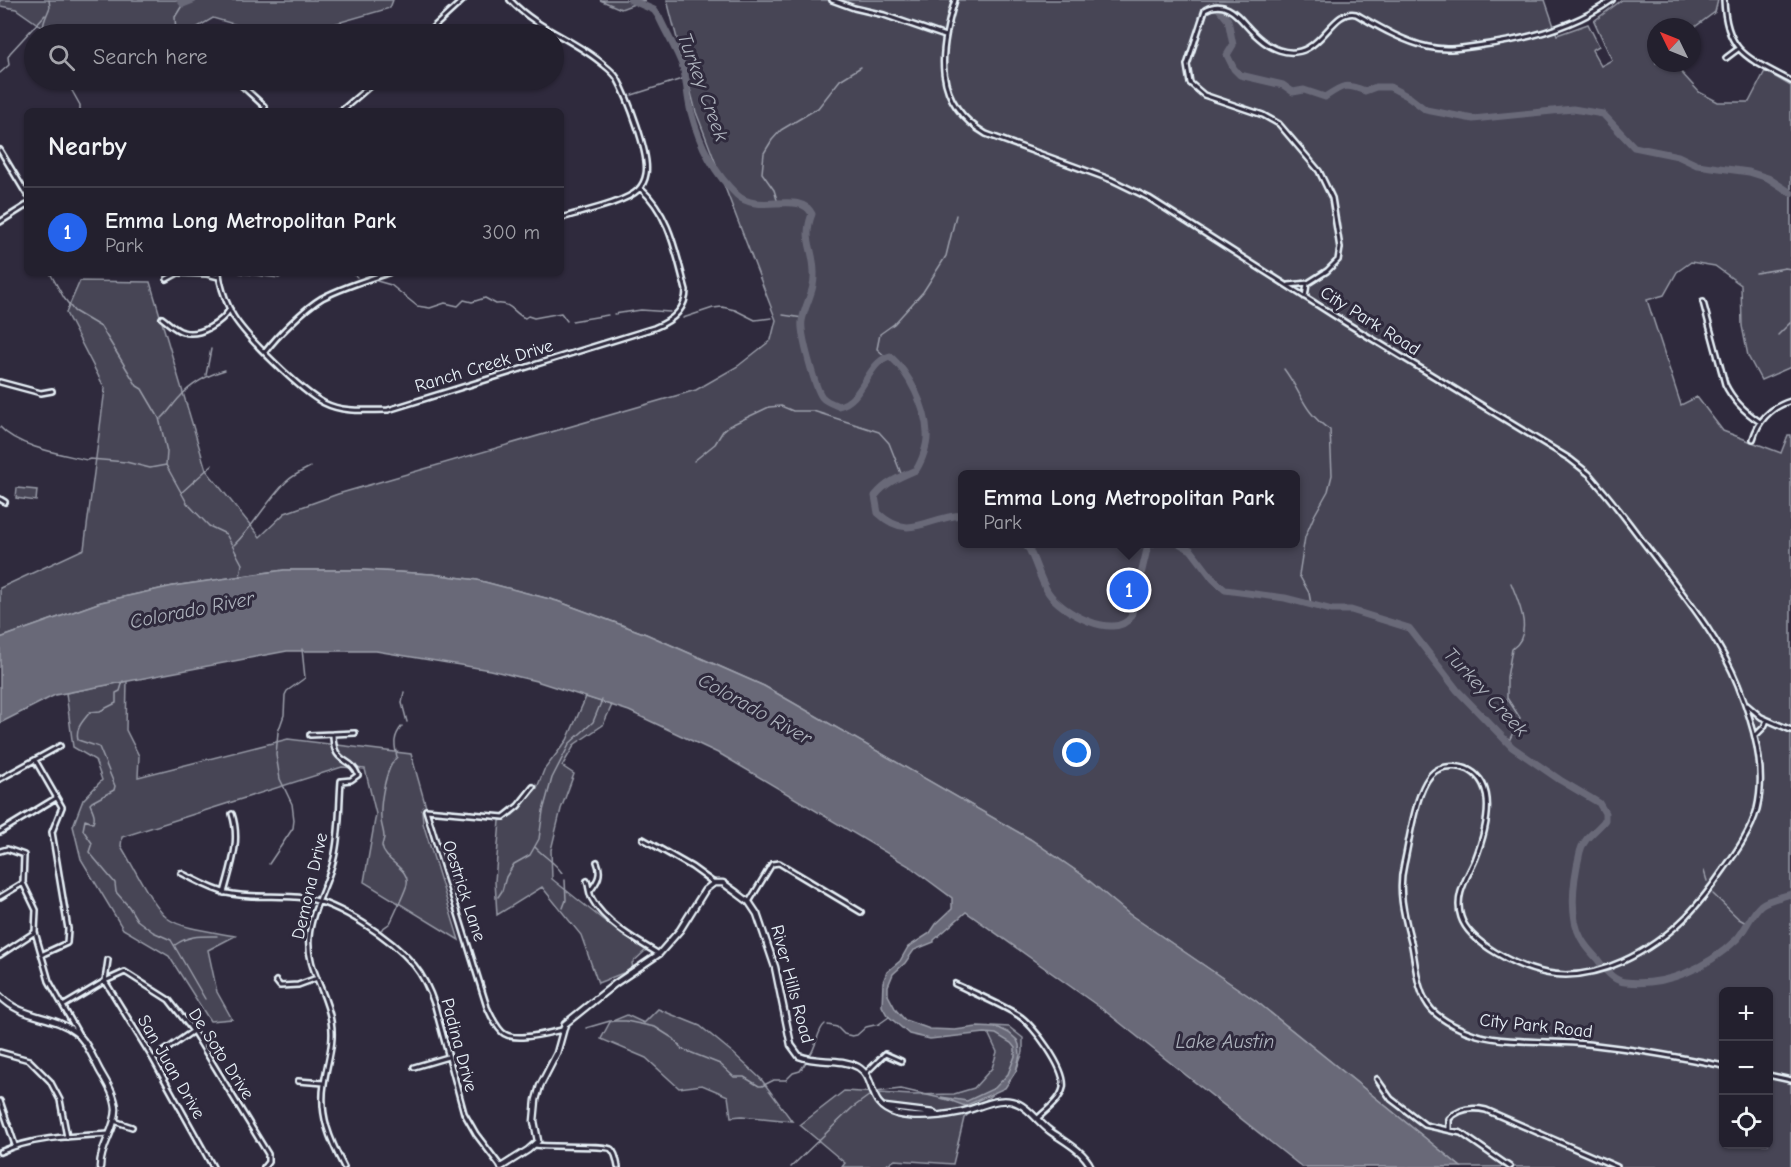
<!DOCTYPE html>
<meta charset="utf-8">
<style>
body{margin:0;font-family:"Comic Neue",sans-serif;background:#2f2d3a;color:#f1f3f6}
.controls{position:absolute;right:18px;bottom:18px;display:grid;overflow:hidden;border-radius:9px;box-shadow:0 2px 4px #0004}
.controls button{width:54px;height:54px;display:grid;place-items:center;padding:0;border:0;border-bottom:2px solid #403e4a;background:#23202e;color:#f1f3f6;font:30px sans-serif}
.compass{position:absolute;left:1647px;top:18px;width:54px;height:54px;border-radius:50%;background:#23202e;box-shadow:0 2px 4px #0004;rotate:313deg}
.you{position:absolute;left:1077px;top:753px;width:21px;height:21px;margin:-15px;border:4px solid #fff;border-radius:50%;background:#1a73e8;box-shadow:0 0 0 9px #1a73e833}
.badge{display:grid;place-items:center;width:39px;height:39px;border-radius:50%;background:#2563eb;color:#fff;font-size:20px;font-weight:700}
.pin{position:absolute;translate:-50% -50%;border:3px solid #fff;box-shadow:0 2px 6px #0006}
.popup{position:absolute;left:958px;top:470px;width:342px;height:78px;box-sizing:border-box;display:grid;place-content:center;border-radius:9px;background:#23202e;filter:drop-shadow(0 2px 4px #0005);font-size:20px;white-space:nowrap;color:#a3a3aa}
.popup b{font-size:22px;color:#f1f3f6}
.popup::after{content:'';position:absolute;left:50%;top:100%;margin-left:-12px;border:12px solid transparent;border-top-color:#23202e}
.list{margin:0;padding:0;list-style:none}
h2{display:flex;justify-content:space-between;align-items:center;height:78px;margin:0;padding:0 24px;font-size:26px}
h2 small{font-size:20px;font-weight:400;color:#a3a3aa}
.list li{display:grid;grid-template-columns:39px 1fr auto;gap:18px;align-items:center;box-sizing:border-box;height:90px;padding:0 24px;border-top:2px solid #403e4a}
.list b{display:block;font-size:22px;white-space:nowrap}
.list p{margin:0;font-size:20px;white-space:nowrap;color:#a3a3aa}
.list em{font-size:20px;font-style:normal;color:#a3a3aa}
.icon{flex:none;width:33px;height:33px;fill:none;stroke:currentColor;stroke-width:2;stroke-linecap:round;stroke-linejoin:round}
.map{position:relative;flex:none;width:1791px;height:1167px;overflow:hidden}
.search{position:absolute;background:#23202e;box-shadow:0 2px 4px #0004;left:24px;top:24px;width:540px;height:66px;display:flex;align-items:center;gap:15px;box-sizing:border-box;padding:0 21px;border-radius:33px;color:#a3a3aa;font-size:22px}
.panel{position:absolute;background:#23202e;box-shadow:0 2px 4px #0004;left:24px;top:108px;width:540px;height:168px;border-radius:9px}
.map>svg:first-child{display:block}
.green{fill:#464455;stroke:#979aa6;stroke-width:1.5;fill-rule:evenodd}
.water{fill:#696978;stroke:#9c9fab;stroke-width:1.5}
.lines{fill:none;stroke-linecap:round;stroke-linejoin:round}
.stream{stroke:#9c9fab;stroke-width:1.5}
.river{stroke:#696978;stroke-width:7}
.minor-casing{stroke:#e8f1f8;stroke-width:8}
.tertiary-casing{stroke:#e8f1f8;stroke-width:9}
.minor{stroke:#2f2a3d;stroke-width:3}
.tertiary{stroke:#2f2a3d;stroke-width:4.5}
.labels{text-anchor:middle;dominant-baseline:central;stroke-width:6;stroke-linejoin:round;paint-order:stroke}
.street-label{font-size:18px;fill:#e8f1f8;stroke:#2f2a3d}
.water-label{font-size:20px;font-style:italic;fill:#afb4be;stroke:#2f2a3d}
</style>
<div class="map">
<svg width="1791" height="1167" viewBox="0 0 1791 1167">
<rect width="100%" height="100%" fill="#2f2a3d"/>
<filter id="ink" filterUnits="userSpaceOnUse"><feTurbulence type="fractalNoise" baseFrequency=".0167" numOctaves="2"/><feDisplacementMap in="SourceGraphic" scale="12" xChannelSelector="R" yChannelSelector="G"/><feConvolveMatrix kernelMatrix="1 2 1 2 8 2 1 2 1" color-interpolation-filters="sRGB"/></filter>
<g filter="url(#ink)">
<path class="green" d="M0,0H393L390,8L299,34H268L213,18L186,34H52L16,9L0,6Z
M600,0H645L621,9Z
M667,0H1545L1557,35L1588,24L1599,46L1592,50L1601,66L1612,60L1594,21L1622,0H1718L1715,12L1692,29V27H1656V63H1681L1680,71L1699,92L1718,102H1749L1765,71L1791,86V367L1761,380L1748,356L1742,326L1741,285L1715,266L1691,262L1677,272L1664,295L1647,300L1681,405L1697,397L1723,431L1781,453L1788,435H1791V727L1787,726L1791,732V1167H1461L1256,1001L1129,914L1081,874L1030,839L764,686L646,634L557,601L477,580L432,574L364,570H284L173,586L101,602L0,638V588L84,549L105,389L66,313L80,281L150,282L206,470L260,537L285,513L338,494L696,390L738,366L771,340L776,320L696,112ZM962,474H1296V544H962ZM1724,992H1768V1144H1724Z
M17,488L37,490L36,501L16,498Z
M127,681L126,730L139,756L138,777L288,739L411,754L426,807L422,810L423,823L459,940L364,882L376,814L365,769L342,767L122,837L121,846C131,862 153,907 167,918C181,929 216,932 235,936L208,950L217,992L232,1019L210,1021L169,956L123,929L81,859L73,826L83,800L102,780L95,760L73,747L66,693Z
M586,697L612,705L603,725L575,744L562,766L574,774L561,809L551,850L552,879L622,935L646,950L632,963L633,969L598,983L581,935L542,887L497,915L495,881L500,821L513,815L537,788L544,770L567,740Z
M658,1009L700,1026L733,1053L761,1079L792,1121L742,1116L731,1117L728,1096L702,1085L679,1088L646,1058L601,1039L610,1022L627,1015L644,1023Z
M992,1026L1009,1027L1023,1038V1052L1017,1068L1001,1087L964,1118L953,1164L895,1160L882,1167H842L845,1163L800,1125L844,1091L912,1095L954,1094L974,1088L992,1068L997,1052L989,1035Z"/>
<path class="water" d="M284,570H364L432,574L477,580L557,601L646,634L764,686L1030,839L1081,874L1129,914L1256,1001L1461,1167H1302L1105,1011L966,912L934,940V942L914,950L905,963L893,974L888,986V995L896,1010L905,1020L930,1029L955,1030L977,1027L999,1028L1009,1033L1017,1040L1019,1045L1020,1055L1016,1071L1005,1088L965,1106L941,1097L967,1101L995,1088L1008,1074L1015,1056V1048L1011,1043L996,1034L985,1033L930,1039L909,1034L887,1015L882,1006L883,982L887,972L900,961L908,947L930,933L936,924L952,909V898L909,866L722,755L629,711L536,681L490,670L376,651H287L55,695L0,723V638L101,602L173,586Z"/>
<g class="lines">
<path class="stream" d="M639,0L641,4
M43,34C42,24 46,17 50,7L49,0
M176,34L175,17L183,4
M0,73L9,65L8,57L10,53L45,15
M66,80L80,105V111
M632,95L685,78
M778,203L774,190L762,173L764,153L772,140L781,130L818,108L840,80L861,67
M50,273L64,298L74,311L101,327L137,386L142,389L159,418L167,452L166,465L187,503L209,526L226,534L242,564L240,577
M240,273L279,278L286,273L299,277L304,273
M352,273L357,277
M1756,273L1785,268L1791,269
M377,281L391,285L417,306L430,308L445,303L458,306L464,300L472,302L485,298L496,304C512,302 513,313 525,318L528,316L534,318L561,313L567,321
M614,314L641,310L670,312
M783,315L803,318
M683,318L713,308L722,307L735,310L755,320L772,318
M572,321L608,315
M1778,335L1791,322
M886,357L877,349L880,334L894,324L923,292L946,256L956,215
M1284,369C1302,393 1303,412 1330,430L1332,475L1328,491L1314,516L1305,537L1299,575L1309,593L1311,604
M206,375L211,349
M161,419C169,412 173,404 180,397C192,383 208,375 225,370
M0,427C18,447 61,454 87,460L90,459L126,462L150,468L166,465
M694,461L715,444L723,431L729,426L769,407L781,406L793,411H813L879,432L889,443L902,476
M182,492L212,465
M234,545C254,526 266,502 286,482C292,476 302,471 310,467
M123,681L120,691L116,693V703L100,711L90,712C83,721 75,728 78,740L99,747L115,786L114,790L92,802L90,804C93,811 96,816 93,823L85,820L83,830L92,843L89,852L115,883L116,892L129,907L137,920L153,932L171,940L205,999
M404,692L402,703L407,722
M1508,743L1520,718L1507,698V677L1512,649C1534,634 1519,603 1511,583
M535,847C544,857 555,862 562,873
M269,864L293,828L294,820L292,804L280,779L276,755L278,732L284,715L285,695L287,691L305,678L302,649
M1704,871L1707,881
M1713,894L1739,919L1748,924
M498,897L502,891L506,877L514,864L530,855L539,839L543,811L552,778L570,743L593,722L602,700
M563,908L566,900L565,880
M379,932C382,928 387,926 390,923C392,920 407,887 407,884C410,868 384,862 382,846C382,844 384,839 384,837C384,831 381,825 381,819C380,803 385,768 397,757C394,744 393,737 402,726
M175,945C189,935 201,936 217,936
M828,1025L837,1027L844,1034L852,1036L857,1035L866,1027L879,1024L889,1017
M586,1028L610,1021H626L655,1027L674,1039L682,1049L720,1064L734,1077H744L759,1086H762L774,1080H786L793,1073L800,1071L806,1062
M810,1055C817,1046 817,1030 825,1024
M875,1092L901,1089L953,1101
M791,1167L852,1108L870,1095"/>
<path class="river" d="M180,0L183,4L193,0
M631,0L654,10L659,17C666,33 677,50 683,67C687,81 687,97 691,112C699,143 714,173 737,195C758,215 801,190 812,214C802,240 814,248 814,273C815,291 805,304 802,321C800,333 815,388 822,397C825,401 833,404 838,406C864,401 866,363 890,356C909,373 926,407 927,433C928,444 922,461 916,470C900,477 886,482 875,496L878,513C909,542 927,517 962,515
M1216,5L1228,20L1233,45L1227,55L1234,69L1240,75L1283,85L1293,92L1304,90L1325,97C1343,85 1345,83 1365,91L1376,87H1390L1409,97L1426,110L1473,119L1573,109L1603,114L1634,147L1678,156L1697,165L1749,172L1768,178L1791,193
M1024,544L1029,549C1036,563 1040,579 1048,592C1061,612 1114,641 1131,617L1148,545L1152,544
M1180,544L1191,550L1213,579L1225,590L1285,598L1332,610H1351L1409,628L1457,690L1512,747L1560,780L1599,803L1605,813V820C1597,831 1583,838 1580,852C1574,877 1568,914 1581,938C1585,946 1592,953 1598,960C1604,969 1613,981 1625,982C1667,987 1708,967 1737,939C1746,929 1751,914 1761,905C1769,899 1782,897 1791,894"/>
<g class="minor-casing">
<path id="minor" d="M510,0C538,30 575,39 604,65C609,69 614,73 617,78C627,96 650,154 646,174C645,180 642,186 638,190C625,203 580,212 561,218
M832,0L854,8L884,15L945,36
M955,0C939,51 932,102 986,134L1112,180L1149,198L1346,323L1570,459L1589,474L1606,494C1625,517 1642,541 1661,565C1690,603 1720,640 1738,685C1753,723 1767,768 1757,809C1751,831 1737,851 1724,869C1713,885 1701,901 1687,916C1652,951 1597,983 1546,973C1519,968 1469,943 1461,917C1454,896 1467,878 1475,860C1485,834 1500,787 1469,770C1461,766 1448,765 1439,769C1416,778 1410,840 1404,864C1397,892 1405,918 1412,946C1416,966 1417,994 1432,1010C1442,1021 1463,1031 1477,1035C1505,1043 1545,1041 1575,1043C1625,1047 1674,1056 1724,1066
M1724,0C1726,53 1748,58 1791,81
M426,34L463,0
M1726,58L1738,49
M238,82L264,106L266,111
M341,111L377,80
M0,150L27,195
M0,222L27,205
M180,273L207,274L219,277
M219,273C220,287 225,299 231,312C242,334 302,392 324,403C344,413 366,410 388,410L654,328C672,321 686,310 686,290C676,254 670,214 640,188
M167,279L178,273
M1289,285L1308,283L1327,271L1338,260L1340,248L1332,198L1319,171L1279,124L1263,115L1204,95L1190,83L1187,65L1205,10C1223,0 1235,12 1246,25C1254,34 1266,46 1279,50C1321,64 1329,8 1356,14C1379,27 1402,41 1428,47C1446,51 1464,48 1483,45C1529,39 1574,27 1612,0
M1305,297L1307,284
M1703,302L1725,384C1733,401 1745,412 1760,422
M162,318C169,323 175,330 183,332C200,337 221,323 230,309
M265,352C277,336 305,308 322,298C343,287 366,280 388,273
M0,382L41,393L52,391
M1753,439C1759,419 1771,407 1791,401
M0,499L5,502
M1747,705L1761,717L1791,730
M310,735L333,734
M1755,736L1764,727L1767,720
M35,760L62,807L52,832L68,929L67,943L43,954
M0,779L60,746
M533,787L518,806L504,817L426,810L487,1007C491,1016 495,1025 502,1032C513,1043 547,1033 562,1030
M0,832L56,798
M643,839L692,867L714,883
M0,851L7,849L24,855L23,883L36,910L35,932L49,981L78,1033
M181,873C196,880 210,889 227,893C252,899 280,894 305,898C340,904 391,938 414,965C424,977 430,991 435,1006L464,1113L476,1134L501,1167
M587,881C589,886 589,894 592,899C604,922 637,941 659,954
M590,891C598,881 602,874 597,862
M224,893C231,866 241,841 232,814
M0,897L23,883
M749,902L772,864L779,863L861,912
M0,955L35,932
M108,960L105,981L153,1059L213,1167
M276,981L280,986L298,985L317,978
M955,984C976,994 998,1003 1018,1015C1033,1024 1067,1070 1063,1088C1060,1101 1046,1110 1037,1119
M63,1006L105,981L125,972L169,1000L193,1031L268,1154V1162L264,1167
M0,1052L29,1060L50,1081L60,1100L67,1137
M153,1059L193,1031
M414,1067L448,1057
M865,1074L885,1054L901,1061
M1768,1075L1791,1080
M1377,1079L1391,1099L1425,1125L1461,1133L1510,1167
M298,1081L324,1083
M0,1101L15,1145
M114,1121L132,1127
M1449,1130V1119C1459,1108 1472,1107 1486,1110L1617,1167
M535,1145C548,1147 607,1145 611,1149C616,1153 617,1162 618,1167
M0,1152C33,1137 72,1136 109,1134
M344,1167C330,1140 319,1115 324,1084C327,1062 335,1043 331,1021C327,992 306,968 309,937C311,910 328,885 334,858C340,834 339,806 341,781L351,780L358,775C350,755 333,766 333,734L355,733"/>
</g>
<g class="tertiary-casing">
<path id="tertiary" d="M0,996C23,1020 52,1014 75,1032C86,1040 93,1058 100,1071C107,1083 115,1095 116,1109C116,1129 100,1146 100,1167
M885,1107L934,1113
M501,1167L528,1150L538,1141L534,1121L536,1100L540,1086L557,1053L565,1024L616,983L659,954L680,930L705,890L714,883H723L737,893L749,902L757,914L775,967L791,1045L799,1056C818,1064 839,1057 858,1067C878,1079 865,1105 897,1114C918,1119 941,1116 961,1112C980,1108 1000,1094 1019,1104C1031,1110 1039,1123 1050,1131C1064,1141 1084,1151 1091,1167"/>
</g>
<use href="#minor" class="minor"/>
<use href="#tertiary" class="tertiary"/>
</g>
</g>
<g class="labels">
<g class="street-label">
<text transform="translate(1370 321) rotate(32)">City Park Road</text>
<text transform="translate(484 366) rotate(-17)">Ranch Creek Drive</text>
<text transform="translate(310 886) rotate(-77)">Demona Drive</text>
<text transform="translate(464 891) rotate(72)">Oestrick Lane</text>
<text transform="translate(792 984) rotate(75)">River Hills Road</text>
<text transform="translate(1536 1026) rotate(6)">City Park Road</text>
<text transform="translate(459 1045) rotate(75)">Padina Drive</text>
<text transform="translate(221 1054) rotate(57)">De Soto Drive</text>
<text transform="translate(171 1067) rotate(60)">San Juan Drive</text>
</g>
<g class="water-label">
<text transform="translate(703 87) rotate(70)">Turkey Creek</text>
<text transform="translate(192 610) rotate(-11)">Colorado River</text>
<text transform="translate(1486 692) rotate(47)">Turkey Creek</text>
<text transform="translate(755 709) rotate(29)">Colorado River</text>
<text x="1225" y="1041">Lake Austin</text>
</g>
</g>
</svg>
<div class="controls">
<button>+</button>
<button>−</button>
<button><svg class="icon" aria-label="locate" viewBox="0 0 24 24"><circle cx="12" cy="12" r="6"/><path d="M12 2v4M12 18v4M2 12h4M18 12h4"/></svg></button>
</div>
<svg class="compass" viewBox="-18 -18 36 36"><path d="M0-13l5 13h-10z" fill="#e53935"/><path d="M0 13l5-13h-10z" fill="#a3a3aa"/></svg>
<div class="you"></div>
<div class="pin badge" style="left:1129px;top:590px">1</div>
<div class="popup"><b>Emma Long Metropolitan Park</b>Park</div>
<div class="search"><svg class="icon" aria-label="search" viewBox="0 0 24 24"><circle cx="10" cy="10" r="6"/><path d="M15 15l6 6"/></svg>Search here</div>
<section class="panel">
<h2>Nearby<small></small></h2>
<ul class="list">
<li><span class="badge">1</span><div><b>Emma Long Metropolitan Park</b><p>Park</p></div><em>300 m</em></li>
</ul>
</section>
</div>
